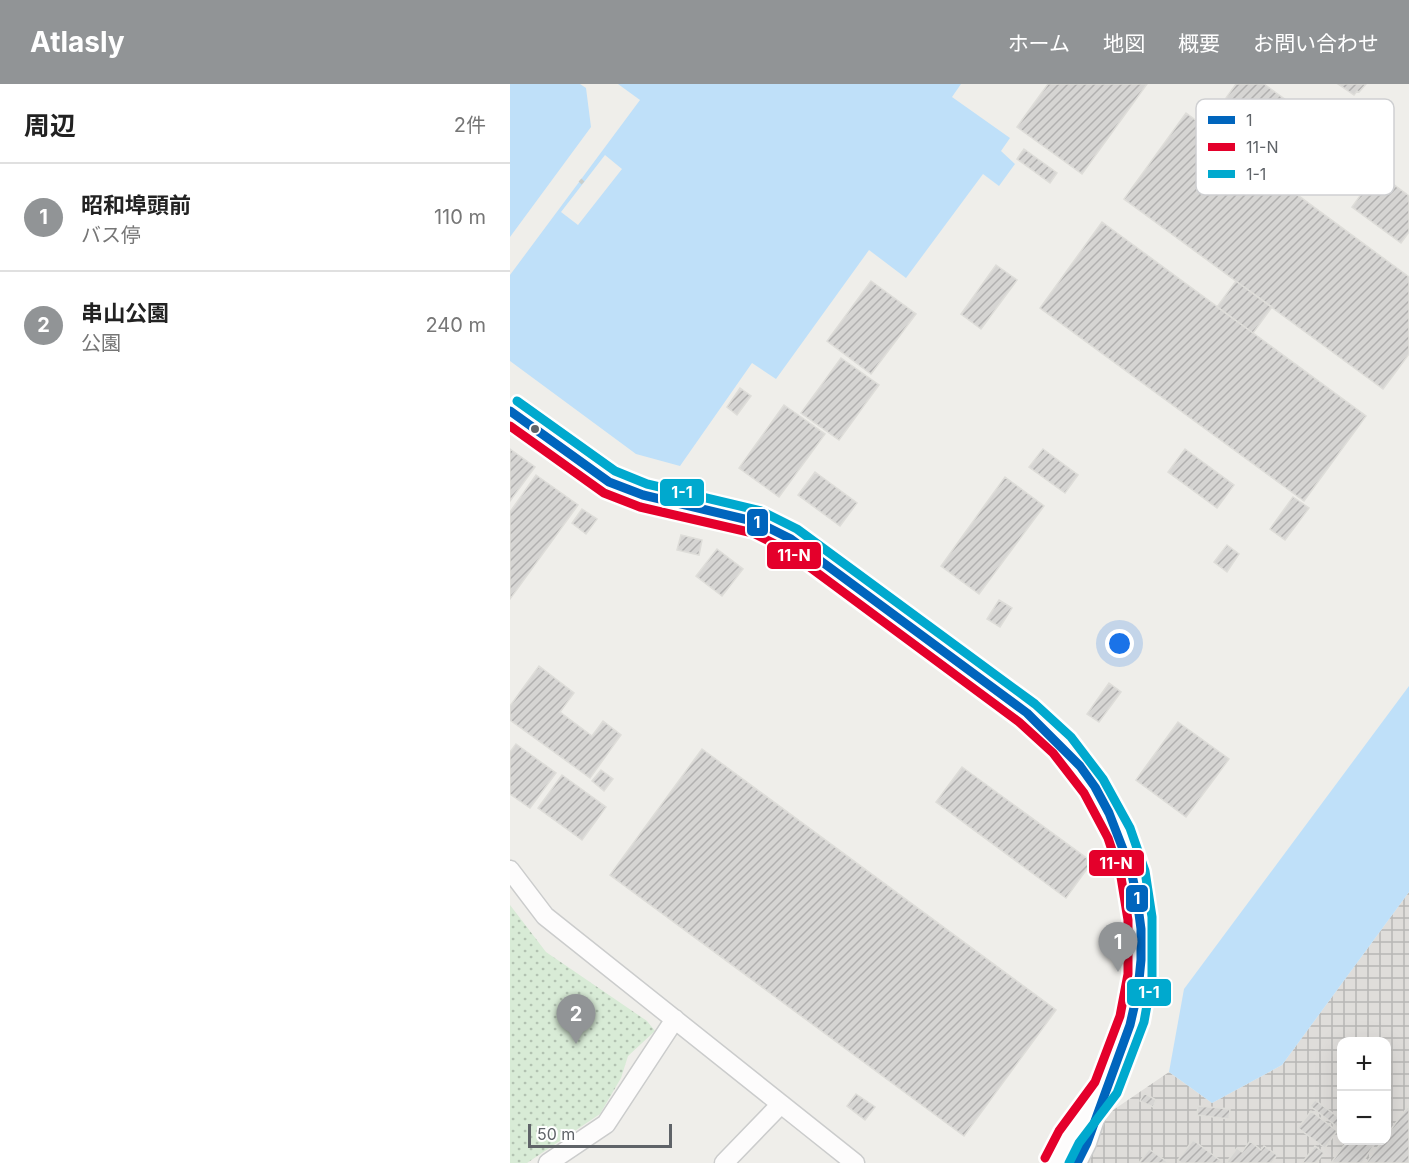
<!DOCTYPE html>
<html lang="ja">
<meta charset="utf-8">
<style>
body{margin:0;font-family:Inter,"Noto Sans JP",sans-serif;background:#f2f2f2;color:#222}
.controls{position:absolute;right:18px;bottom:18px;display:grid;overflow:hidden;border-radius:12px;box-shadow:0 6px 24px #0002}
.controls button{width:54px;height:54px;display:grid;place-items:center;padding:0;border:0;border-bottom:2px solid #e0e0e0;background:#fff;color:#222;font:30px sans-serif}
.scale{position:absolute;left:18px;bottom:15px;width:144px;box-sizing:border-box;padding-left:6px;border:3px solid #5f6368;border-top:0;font-size:16px;line-height:21px;white-space:nowrap;color:#5f6368;-webkit-text-stroke:4px #fff;paint-order:stroke}
.you{position:absolute;left:610px;top:560px;width:21px;height:21px;margin:-15px;border:4px solid #fff;border-radius:50%;background:#1a73e8;box-shadow:0 0 0 9px #1a73e833}
.badge{display:grid;place-items:center;width:39px;height:39px;border-radius:50%;background:#919496;color:#fff;font-size:20px;font-weight:700}
.pin{position:absolute;translate:-50% -50px;filter:drop-shadow(0 2px 3px #0008)}
.pin::after{content:'';position:absolute;top:32px;width:21px;height:18px;background:inherit;clip-path:polygon(0 0,100% 0,50% 100%)}
.list{margin:0;padding:0;list-style:none}
h2{display:flex;justify-content:space-between;align-items:center;height:78px;margin:0;padding:0 24px;font-size:26px}
h2 small{font-size:20px;font-weight:400;color:#767676}
.list li{display:grid;grid-template-columns:39px 1fr auto;gap:18px;align-items:center;box-sizing:border-box;height:108px;padding:0 24px;border-top:2px solid #e0e0e0}
.list b{display:block;font-size:22px;white-space:nowrap}
.list p{margin:0;font-size:20px;white-space:nowrap;color:#767676}
.list em{font-size:20px;font-style:normal;color:#767676}
.map{position:relative;flex:none;width:899px;height:1079px;overflow:hidden}
header{display:flex;align-items:center;gap:36px;box-sizing:border-box;height:84px;padding:0 30px;background:#919496;color:#fff}
header strong{font-size:28px}
nav{display:flex;gap:33px;margin-inline-start:auto;font-size:21px}
main{display:flex}
aside{flex:1;background:#fff}
.map>svg:first-child{display:block}
.industrial{fill:url(#industrial-grid);fill-rule:evenodd}
.park{fill:url(#park-dots)}
.water{fill:#bfe0f9}
.pier{fill:#efeeea}
.building{fill:url(#building-hatch);stroke:#deddd9;stroke-width:1.5}
.lines{fill:none;stroke-linecap:round;stroke-linejoin:round}
.minor-casing{stroke:#cbcccc;stroke-width:21}
.path{stroke:#cacfcc;stroke-width:4;stroke-dasharray:6 3;stroke-linecap:butt}
.minor{stroke:#fdfcfc;stroke-width:18}
.bus-1-casing{stroke:#fff;stroke-width:14}
.bus-2-casing{stroke:#fff;stroke-width:14}
.bus-3-casing{stroke:#fff;stroke-width:14}
.bus-1{stroke:#0065bd;stroke-width:9}
.bus-2{stroke:#e4002b;stroke-width:9}
.bus-3{stroke:#00a9ce;stroke-width:9}
.bus-dot{fill:#5f6368;stroke:#fff;stroke-width:2}
.key{fill:#fff;stroke:#cfd0d2;stroke-width:1.5}
.key-label{font-size:16px;fill:#5f6368}
.line-badge{stroke:#fff;stroke-width:2}
.badge-label{font-size:16px;text-anchor:middle;font-weight:bold;fill:#fff}
</style>
<header>
<strong>Atlasly</strong>
<nav><a>ホーム</a><a>地図</a><a>概要</a><a>お問い合わせ</a></nav>
</header>
<main>
<aside>
<h2>周辺<small>2件</small></h2>
<ul class="list">
<li><span class="badge">1</span><div><b>昭和埠頭前</b><p>バス停</p></div><em>110 m</em></li>
<li><span class="badge">2</span><div><b>串山公園</b><p>公園</p></div><em>240 m</em></li>
</ul>
</aside>
<div class="map">
<svg width="899" height="1079" viewBox="0 0 899 1079">
<defs>
<pattern id="industrial-grid" width="8" height="8" patternUnits="userSpaceOnUse" patternTransform="scale(1.5)"><rect width="8" height="8" fill="#dfddda"/><path d="M0 4h8M4 0v8" fill="none" stroke="#b8b7b5"/></pattern>
<pattern id="park-dots" width="8" height="8" patternUnits="userSpaceOnUse" patternTransform="scale(1.5)"><rect width="8" height="8" fill="#d8ebd6"/><path d="M2 2h.1M6 6h.1" fill="none" stroke="#b2c2b1" stroke-width="1.8" stroke-linecap="round"/></pattern>
<pattern id="building-hatch" width="6" height="6" patternUnits="userSpaceOnUse" patternTransform="scale(1.5)"><rect width="6" height="6" fill="#d6d5d3"/><path d="M-1 1l2-2M0 6l6-6M5 7l2-2" fill="none" stroke="#b1b0af"/></pattern>
</defs>
<rect width="100%" height="100%" fill="#efeeea"/>
<path class="industrial" d="M899,808V1079H572L593,1033L659,988L702,1019L772,981ZM832,958H876V1056H832Z"/>
<path class="park" d="M0,821L36,868L137,937L145,947L118,972L111,994L90,1030L17,1079H0Z"/>
<path class="water" d="M0,0H451L442,13L500,54L491,67L505,80L489,102L473,90L396,194L359,166L266,295L242,279L170,382L126,370L0,277Z
M899,602V808L772,981L702,1019L659,988L674,905Z"/>
<path class="pier" d="M70,0H108L130,16L0,191V153L81,43L76,4Z
M95,71L112,85L68,141L51,128Z"/>
<path class="building" d="M538,0H637L572,90L507,43Z
M726,0H754L817,46L798,73L716,14Z
M828,0H856L849,8L847,7L844,11Z
M676,29L899,193V270L873,305L614,115Z
M514,65L547,89L540,99L507,75Z
M867,88L899,112V148L891,159L842,123Z
M592,138L856,332L794,417L530,224Z
M486,181L507,196L471,245L451,230Z
M361,197L406,230L361,290L317,257Z
M726,197L762,223L743,249L707,223Z
M331,274L369,301L329,356L291,329Z
M230,304L241,312L227,331L217,323Z
M274,321L315,350L269,413L229,384Z
M0,365L25,383L0,417Z
M533,365L568,391L555,409L519,383Z
M675,365L724,401L707,424L658,388Z
M305,388L347,419L330,442L288,411Z
M26,391L68,421L0,515V428Z
M495,393L534,422L469,510L431,482Z
M783,413L799,424L775,456L760,445Z
M72,425L87,435L76,450L62,439Z
M171,451L192,456L189,471L167,466Z
M717,461L729,470L717,488L704,478Z
M207,465L233,485L212,512L186,492Z
M489,516L502,524L490,543L477,535Z
M29,582L64,609L50,628L82,652L93,637L111,651L80,694L0,636V622Z
M599,599L611,608L589,638L577,630Z
M668,638L719,675L676,733L626,696Z
M6,660L46,689L20,724L0,710V668Z
M192,665L546,926L454,1052L100,791Z
M452,683L582,778L556,814L426,718Z
M91,686L103,695L94,707L82,697Z
M52,691L96,723L72,756L28,724Z
M634,1009L646,1016L643,1023L630,1017Z
M346,1010L365,1023L355,1036L337,1022Z
M805,1016L832,1036L830,1045L800,1022Z
M899,1021V1079H856L873,1056H876V1052Z
M688,1022L720,1025L719,1035L687,1031Z
M801,1027L827,1047L815,1064L788,1044Z
M683,1056L711,1077L709,1079H671L668,1076Z
M838,1056H858L864,1061L852,1079H821Z
M740,1057L751,1066L754,1062L767,1071L762,1079H716L727,1064L732,1068Z
M805,1062L814,1069L806,1079H792Z
M639,1065L659,1079H629Z"/>
<g class="lines">
<g class="minor-casing">
<path id="minor" d="M0,327L99,398L133,411L247,438L281,455L517,629C541,651 567,674 585,703C626,770 644,858 622,935C617,952 609,969 603,986C593,1010 585,1035 577,1059L567,1079
M0,786L35,832L345,1079
M38,1079L96,1040L165,935
M214,1079L271,1020
M546,1079L559,1053L586,1017"/>
</g>
<path class="path" d="M70,96L73,99"/>
<use href="#minor" class="minor"/>
<g class="bus-1-casing">
<path id="bus-1" d="M0,327L99,398L133,411L247,438L281,455L517,629L570,682L585,703L599,729L621,786L627,815L631,845V876L628,906L620,941L577,1059L567,1079"/>
</g>
<g class="bus-2-casing">
<path id="bus-2" d="M0,342L94,409L130,423L243,449L275,465L509,638L543,669L574,709L598,754L611,793L618,836V890L610,932L585,998L549,1047L535,1074"/>
</g>
<g class="bus-3-casing">
<path id="bus-3" d="M7,317L105,387L137,400L251,427L287,445L525,620L561,653L593,695L620,744L635,787L642,833V893L634,938L607,1009L569,1059L559,1079"/>
</g>
<use href="#bus-1" class="bus-1"/>
<use href="#bus-2" class="bus-2"/>
<use href="#bus-3" class="bus-3"/>
</g>
<circle class="bus-dot" cx="25" cy="345" r="5"/>
<rect x="686" y="15" width="198" height="96" rx="9" class="key"/>
<rect x="698" y="32" width="27" height="8" fill="#0065bd"/>
<rect x="698" y="59" width="27" height="8" fill="#e4002b"/>
<rect x="698" y="86" width="27" height="8" fill="#00a9ce"/>
<g class="key-label">
<text x="736" y="42">1</text>
<text x="736" y="69">11-N</text>
<text x="736" y="96">1-1</text>
</g>
<g class="line-badge">
<rect x="149" y="394" width="46" height="29" rx="6" fill="#00a9ce"/>
<rect x="236" y="424" width="23" height="29" rx="6" fill="#0065bd"/>
<rect x="256" y="457" width="56" height="29" rx="6" fill="#e4002b"/>
<rect x="578" y="765" width="57" height="28" rx="6" fill="#e4002b"/>
<rect x="615" y="800" width="24" height="29" rx="6" fill="#0065bd"/>
<rect x="616" y="894" width="46" height="29" rx="6" fill="#00a9ce"/>
</g>
<g class="badge-label">
<text x="172" y="414">1-1</text>
<text x="247" y="444">1</text>
<text x="284" y="477">11-N</text>
<text x="606" y="785">11-N</text>
<text x="627" y="820">1</text>
<text x="639" y="914">1-1</text>
</g>
</svg>
<div class="controls">
<button>+</button>
<button>−</button>
</div>
<div class="scale">50 m</div>
<div class="you"></div>
<div class="pin badge" style="left:608px;top:888px">1</div>
<div class="pin badge" style="left:66px;top:960px">2</div>
</div>
</main>
